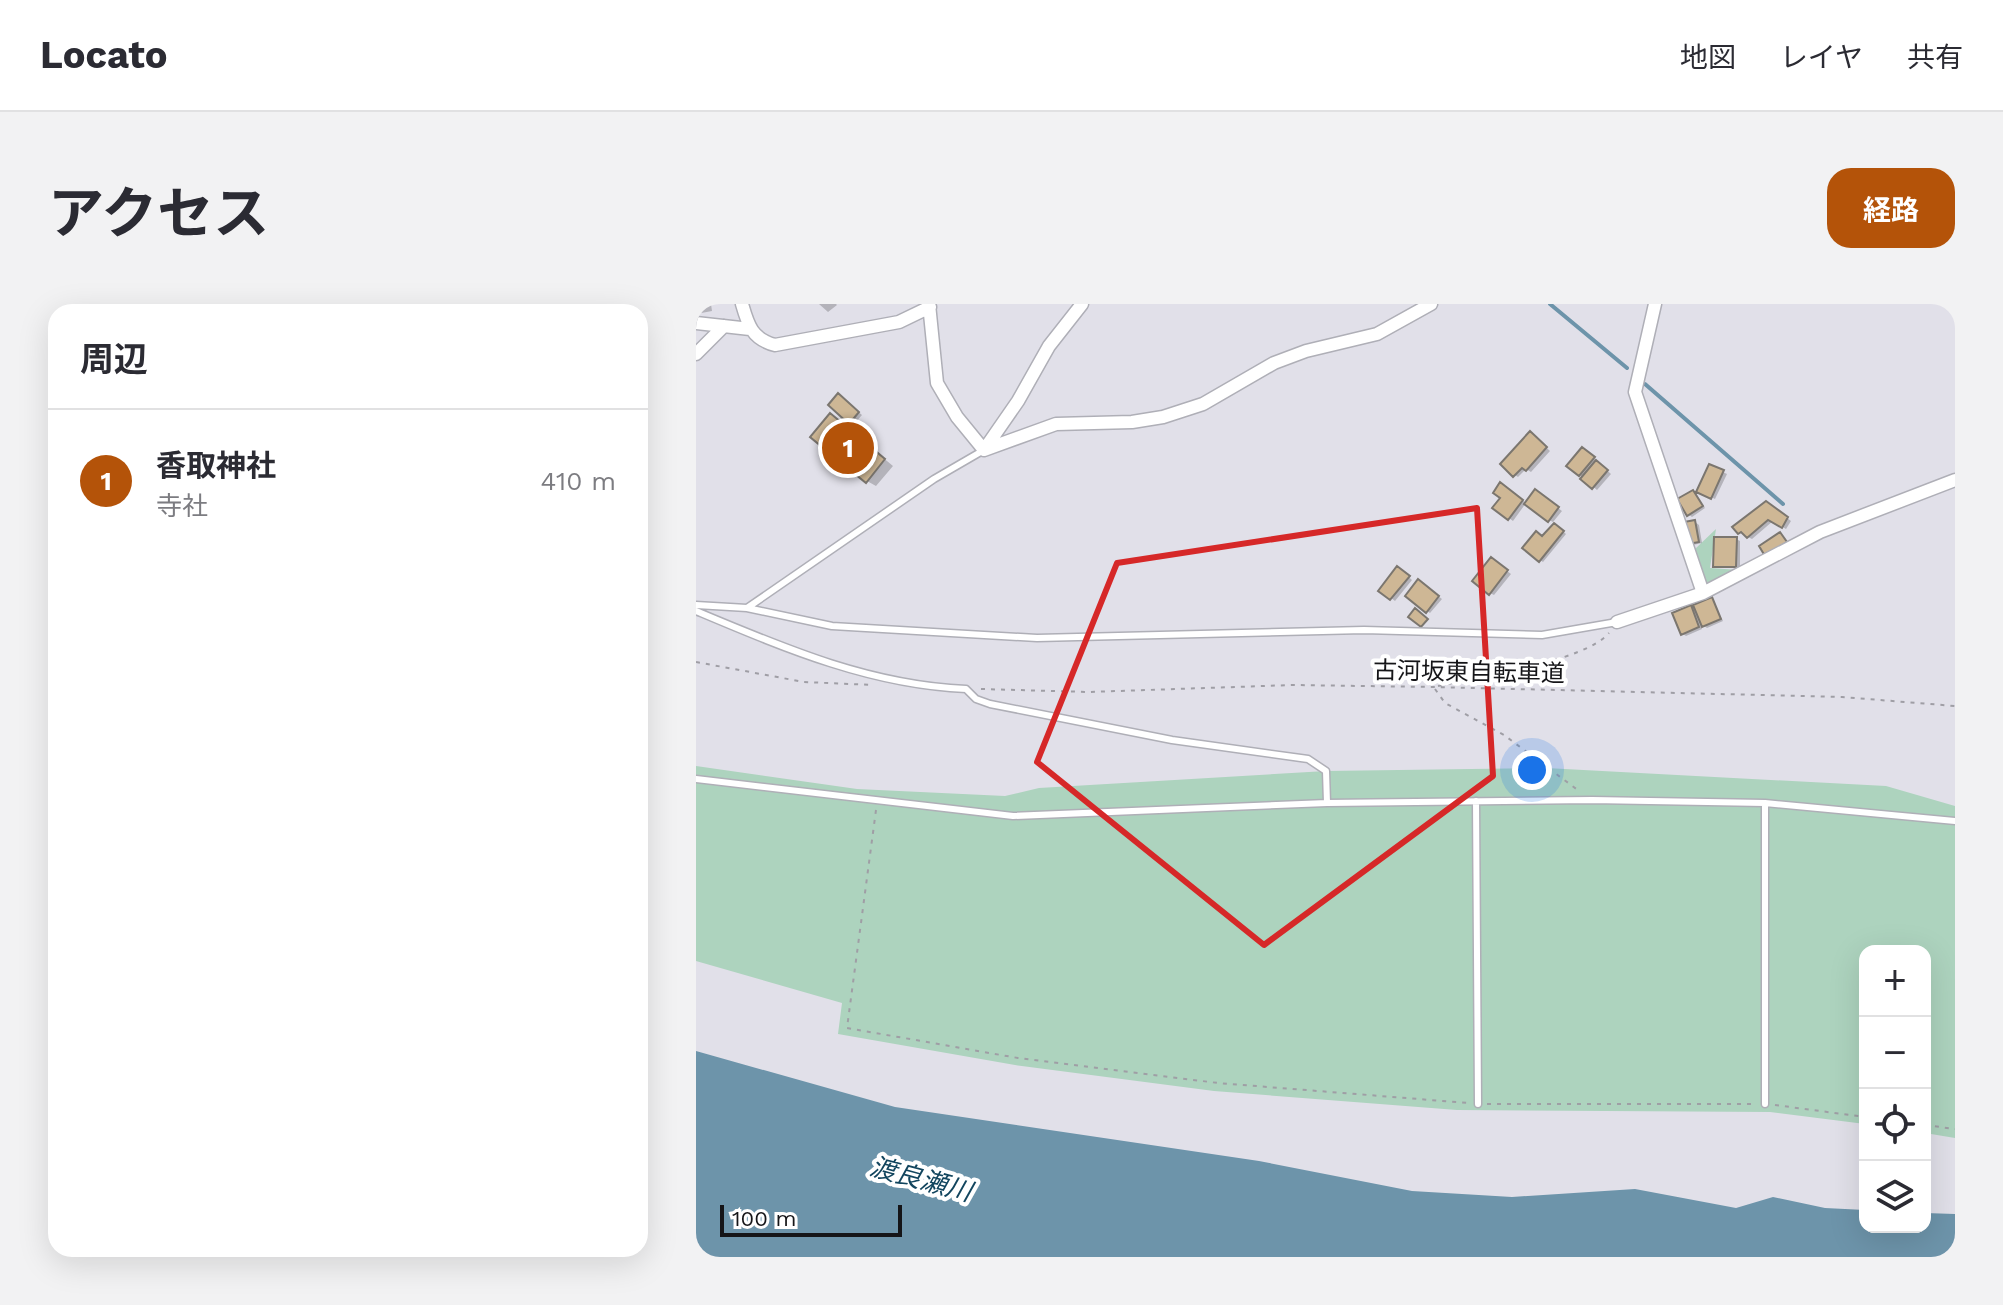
<!DOCTYPE html>
<html lang="ja">
<meta charset="utf-8">
<style>
body{margin:0;font-family:"Work Sans","Noto Sans JP",sans-serif;background:#f2f2f3;color:#2b2b33}
.controls{position:absolute;right:24px;bottom:24px;display:grid;overflow:hidden;border-radius:16px;box-shadow:0 8px 32px #0002}
.controls button{width:72px;height:72px;display:grid;place-items:center;padding:0;border:0;border-bottom:2px solid #e1e1e2;background:#fff;color:#2b2b33;font:40px sans-serif}
.scale{position:absolute;left:24px;bottom:20px;width:182px;box-sizing:border-box;padding-left:8px;border:4px solid #151518;border-top:0;font-size:22px;line-height:28px;white-space:nowrap;color:#151518;-webkit-text-stroke:6px #fff;paint-order:stroke}
.you{position:absolute;left:836px;top:466px;width:28px;height:28px;margin:-20px;border:6px solid #fff;border-radius:50%;background:#1a73e8;box-shadow:0 0 0 12px #1a73e833}
.badge{display:grid;place-items:center;width:52px;height:52px;border-radius:50%;background:#b45309;color:#fff;font-size:26px;font-weight:700}
.pin{position:absolute;translate:-50% -50%;border:4px solid #fff;box-shadow:0 2px 8px #0006}
.list{margin:0;padding:0;list-style:none}
h2{display:flex;justify-content:space-between;align-items:center;height:104px;margin:0;padding:0 32px;font-size:34px}
h2 small{font-size:26px;font-weight:400;color:#7c7c81}
.list li{display:grid;grid-template-columns:52px 1fr auto;gap:24px;align-items:center;box-sizing:border-box;height:144px;padding:0 32px;border-top:2px solid #e1e1e2}
.list b{display:block;font-size:30px;white-space:nowrap}
.list p{margin:0;font-size:26px;white-space:nowrap;color:#7c7c81}
.list em{font-size:26px;font-style:normal;color:#7c7c81}
.icon{flex:none;width:44px;height:44px;fill:none;stroke:currentColor;stroke-width:2;stroke-linecap:round;stroke-linejoin:round}
.map{position:relative;flex:none;width:1259px;height:953px;overflow:hidden;border-radius:24px}
header{display:flex;align-items:center;gap:48px;box-sizing:border-box;height:112px;padding:0 40px;background:#fff;border-bottom:2px solid #e1e1e2}
header strong{font-size:38px}
nav{display:flex;gap:44px;margin-inline-start:auto;font-size:28px}
.intro{display:flex;align-items:center;justify-content:space-between;box-sizing:border-box;height:192px;padding:0 48px}
h1{margin:0;font-size:56px}
.button{padding:20px 36px;border-radius:24px;background:#b45309;color:#fff;font-size:28px;font-weight:700}
main{display:flex;gap:48px;padding:0 48px}
aside{flex:1;background:#fff;border-radius:24px;box-shadow:0 8px 32px #0002}
.map>svg:first-child{display:block}
.green{fill:#add3be}
.water{fill:#6d94aa}
.shadow{fill:#0003}
.lines{fill:none;stroke-linecap:round;stroke-linejoin:round}
.stream{stroke:#6d94aa;stroke-width:4}
.building{fill:#ceb795;stroke:#7b766f;stroke-width:2}
.service-casing{stroke:#afafb7;stroke-width:9}
.minor-casing{stroke:#afafb7;stroke-width:15}
.path{stroke:#9f9ea5;stroke-width:2;stroke-dasharray:4 6;stroke-linecap:butt}
.service{stroke:#fff;stroke-width:6}
.minor{stroke:#fff;stroke-width:12}
.marked{fill:none;stroke:#d62828;stroke-width:6;stroke-linejoin:round}
.labels{text-anchor:middle;dominant-baseline:central;stroke-width:8;stroke-linejoin:round;paint-order:stroke}
.street-label{font-size:24px;fill:#151518;stroke:#fff}
.water-label{font-size:26px;font-style:italic;fill:#12455e;stroke:#fff}
</style>
<header>
<strong>Locato</strong>
<nav><a>地図</a><a>レイヤ</a><a>共有</a></nav>
</header>
<div class="intro"><h1>アクセス</h1><a class="button">経路</a></div>
<main>
<aside>
<h2>周辺<small></small></h2>
<ul class="list">
<li><span class="badge">1</span><div><b>香取神社</b><p>寺社</p></div><em>410 m</em></li>
</ul>
</aside>
<div class="map">
<svg width="1259" height="953" viewBox="0 0 1259 953">
<rect width="100%" height="100%" fill="#e1e0e9"/>
<path class="green" d="M1020,225L1014,264L1043,266L1015,280L1007,276L999,245Z
M0,462L161,485L309,492L343,484L630,467L850,464L1190,482L1259,502V834L1229,829V647H1169V820L1074,808L761,806L518,787L319,761L142,730L146,699L0,657Z"/>
<path class="water" d="M0,747L199,803L563,857L716,887L816,893L939,885L1040,904L1077,893L1129,904L1169,906V923H1229V909L1259,910V953H0Z"/>
<path class="shadow" d="M0,0H15L16,7L0,10Z
M123,0H140L141,1L132,8Z
M146,94L166,111L158,120L154,118Z
M143,117L197,162L180,182L171,177Z
M838,132L854,147L835,168L830,165L822,173L819,171Z
M890,147L915,170L901,186L884,171Z
M1014,162L1031,170L1019,195L1003,187Z
M809,183L830,199L817,217L799,204Z
M997,188L1009,204L996,213L992,210Z
M843,190L866,207L857,218L853,216Z
M1074,201L1095,217L1090,225L1077,217L1056,235L1052,233Z
M999,218L1003,221L1006,239L997,241L993,239Z
M862,223L870,230L847,258L844,256L847,234Z
M1040,235L1044,237V264L1020,262Z
M799,258L815,270L798,291L794,289Z
M706,267L716,276L699,297L685,286Z
M726,280L746,295L734,309L731,307Z
M1015,295L1027,317L1011,324L1004,319L1006,325L990,332L987,330L995,304L1002,308Z"/>
<g class="lines">
<path class="stream" d="M854,0L931,64
M949,80L1087,200"/>
</g>
<path class="building" d="M142,89L163,108L153,120L132,101Z
M134,109L189,155L170,179L114,133Z
M834,127L851,143L830,167L826,164L817,173L804,160Z
M886,143L899,153L883,172L870,162Z
M900,156L912,166L896,185L884,175Z
M1013,160L1028,166L1015,195L1000,188Z
M804,178L827,196L812,216L796,204L804,194L797,189Z
M839,185L863,203L852,218L828,200Z
M997,186L1007,202L991,212L981,195Z
M1070,197L1092,213L1086,224L1072,216L1051,234L1045,228L1042,230L1036,223Z
M999,216L1003,238L992,240L988,218Z
M858,219L868,227L843,258L826,244L840,227L846,232Z
M1084,228L1091,238L1069,252L1063,242Z
M1018,233H1041L1040,263H1017Z
M795,253L812,266L793,291L776,277Z
M701,262L714,272L694,296L682,287Z
M722,275L743,292L730,309L709,292Z
M1016,293L1025,315L1006,323L997,301Z
M995,301L1003,323L985,331L976,309Z
M719,304L732,315L725,323L712,313Z"/>
<g class="lines">
<g class="service-casing">
<path id="service" d="M0,301L51,304L238,175L288,146
M51,304L136,322L341,334L668,326L846,331L921,318
M0,307C88,344 174,381 270,385L280,395L294,400L476,436L612,455L630,467L631,499
M0,475L317,512L631,499L896,496L1069,499L1259,517
M780,497L782,800
M1069,499V800"/>
</g>
<g class="minor-casing">
<path id="minor" d="M46,0C52,21 56,35 79,41L203,18L234,3
M233,0L241,79L261,113L288,146
M959,0L939,88L1007,289
M0,19L54,25
M0,50L28,22
M288,146L360,120L436,118L467,113L507,100L578,59L610,47L681,30L735,0
M288,146L322,97L353,42L386,0
M921,318L1007,289L1124,228L1259,176"/>
</g>
<path class="path" d="M0,358L108,378L177,381
M742,382C780,374 890,357 913,329
M285,385L393,388L597,381L738,383L1146,393L1259,402
M739,385L749,399L808,431L883,487
M180,506L151,724L322,754L522,779L772,799
M791,800H1060
M1079,801L1169,813
M1229,821L1259,825"/>
<use href="#service" class="service"/>
<use href="#minor" class="minor"/>
</g>
<path class="marked" d="M781,204L797,472L568,641L341,458L421,259Z"/>
<g class="labels">
<g class="street-label">
<text transform="translate(773 368) rotate(1)">古河坂東自転車道</text>
</g>
<g class="water-label">
<text transform="translate(225 875) rotate(15)">渡良瀬川</text>
</g>
</g>
</svg>
<div class="controls">
<button>+</button>
<button>−</button>
<button><svg class="icon" aria-label="locate" viewBox="0 0 24 24"><circle cx="12" cy="12" r="6"/><path d="M12 2v4M12 18v4M2 12h4M18 12h4"/></svg></button>
<button><svg class="icon" aria-label="layers" viewBox="0 0 24 24"><path d="M12 4l9 5-9 5-9-5zM3 14l9 5 9-5"/></svg></button>
</div>
<div class="scale">100 m</div>
<div class="you"></div>
<div class="pin badge" style="left:152px;top:144px">1</div>
</div>
</main>
